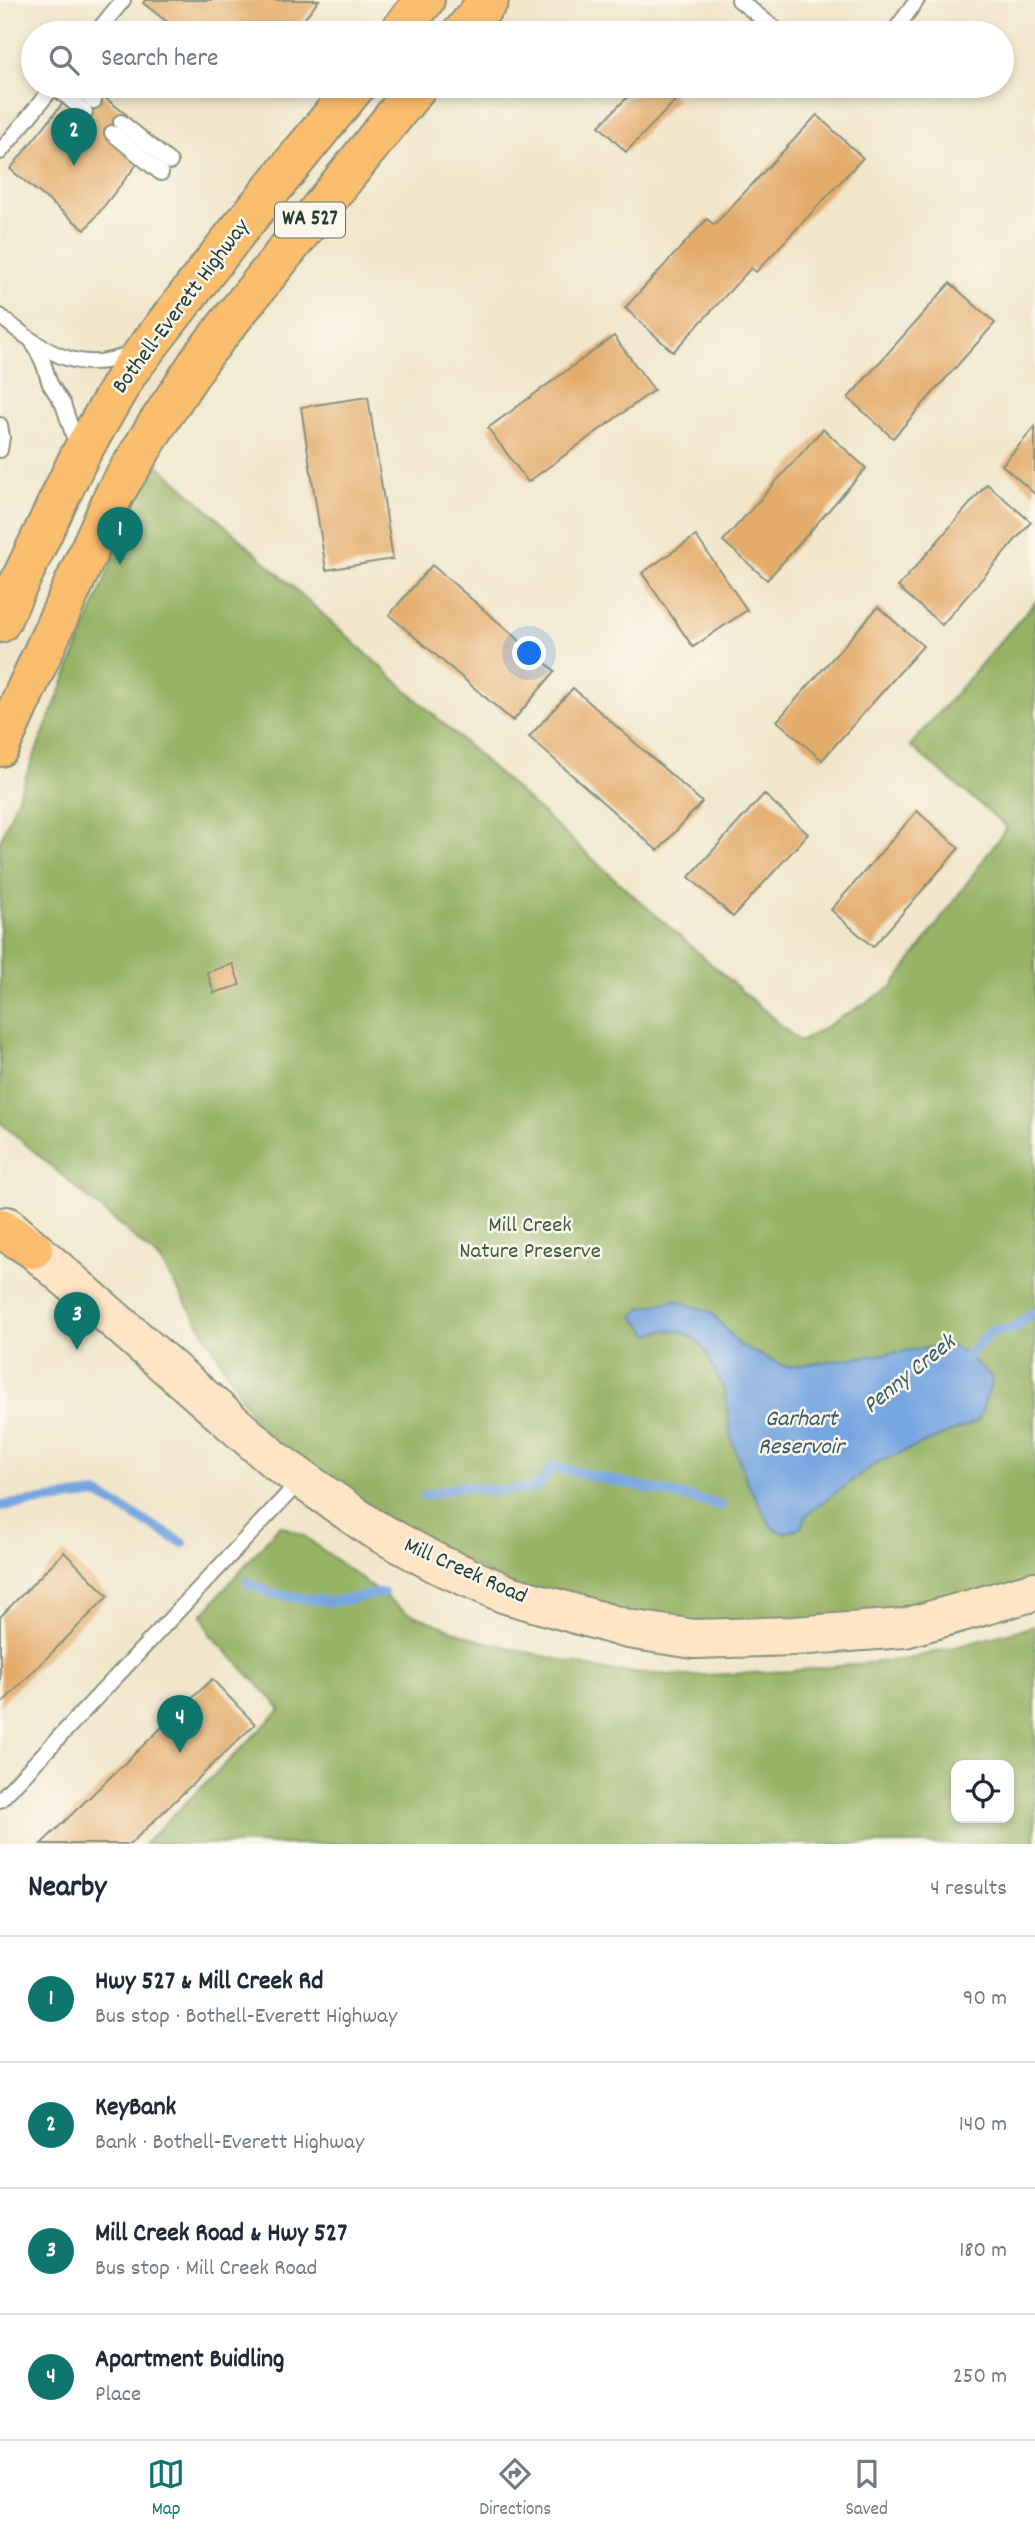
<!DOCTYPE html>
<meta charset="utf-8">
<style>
body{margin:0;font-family:Dekko,sans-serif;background:#f2f2f3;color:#1f2937}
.controls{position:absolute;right:21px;bottom:21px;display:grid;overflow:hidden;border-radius:14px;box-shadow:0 4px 10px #0003}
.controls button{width:63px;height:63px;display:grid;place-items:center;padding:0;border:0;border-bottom:2px solid #e0e1e3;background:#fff;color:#1f2937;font:35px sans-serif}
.you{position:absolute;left:530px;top:654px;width:24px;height:24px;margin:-18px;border:5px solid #fff;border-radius:50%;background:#1a73e8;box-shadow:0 0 0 10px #1a73e833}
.badge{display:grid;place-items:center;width:46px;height:46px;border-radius:50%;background:#0f766e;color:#fff;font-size:23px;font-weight:700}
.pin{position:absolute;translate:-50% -58px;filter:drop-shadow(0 2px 4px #0008)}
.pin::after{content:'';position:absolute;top:37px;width:24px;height:21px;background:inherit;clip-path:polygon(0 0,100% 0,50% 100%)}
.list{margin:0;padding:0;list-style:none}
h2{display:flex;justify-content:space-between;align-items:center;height:91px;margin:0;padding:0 28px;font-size:30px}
h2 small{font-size:23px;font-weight:400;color:#747a83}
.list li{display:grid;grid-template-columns:46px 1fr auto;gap:21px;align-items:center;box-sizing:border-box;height:126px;padding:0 28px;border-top:2px solid #e0e1e3}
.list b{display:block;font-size:26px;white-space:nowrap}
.list p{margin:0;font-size:23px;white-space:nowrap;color:#747a83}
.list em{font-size:23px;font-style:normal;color:#747a83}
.icon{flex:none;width:38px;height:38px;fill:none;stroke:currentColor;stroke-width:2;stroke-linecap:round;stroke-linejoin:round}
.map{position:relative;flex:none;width:1035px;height:1844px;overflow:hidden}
.search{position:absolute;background:#fff;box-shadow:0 4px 10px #0003;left:21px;right:21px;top:21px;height:77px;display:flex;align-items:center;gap:18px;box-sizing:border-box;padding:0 24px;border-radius:38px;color:#747a83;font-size:26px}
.sheet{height:595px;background:#fff}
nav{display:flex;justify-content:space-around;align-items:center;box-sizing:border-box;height:98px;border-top:2px solid #e0e1e3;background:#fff;font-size:19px;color:#747a83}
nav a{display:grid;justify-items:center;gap:4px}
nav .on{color:#0f766e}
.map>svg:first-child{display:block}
.forest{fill:#96b265;stroke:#5a784c;stroke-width:2;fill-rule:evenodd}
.water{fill:#77a5e0;stroke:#4b718a;stroke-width:2}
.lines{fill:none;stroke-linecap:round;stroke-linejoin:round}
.stream{stroke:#77a5e0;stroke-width:10}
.building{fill:#e4ac6b}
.service-casing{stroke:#88927f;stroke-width:18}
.secondary-casing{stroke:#88927f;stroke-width:42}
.primary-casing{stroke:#88927f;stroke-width:42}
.service{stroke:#fff;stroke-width:14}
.secondary{stroke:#fde5c5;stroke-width:38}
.primary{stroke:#fbbd6e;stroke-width:38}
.labels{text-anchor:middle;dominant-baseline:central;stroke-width:5;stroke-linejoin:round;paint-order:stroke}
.shield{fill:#fbf7ec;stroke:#61756b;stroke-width:2}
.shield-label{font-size:21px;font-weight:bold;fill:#1f3d34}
.street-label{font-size:23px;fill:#1f3d34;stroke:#fbf7ec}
.park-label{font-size:23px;fill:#3f5a41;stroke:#fbf7ec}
.water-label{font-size:24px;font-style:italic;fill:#395c68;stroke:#fbf7ec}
</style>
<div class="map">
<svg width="1035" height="1844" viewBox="0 0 1035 1844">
<rect width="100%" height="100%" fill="#fbf7ec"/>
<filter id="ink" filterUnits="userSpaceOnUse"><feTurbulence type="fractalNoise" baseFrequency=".0143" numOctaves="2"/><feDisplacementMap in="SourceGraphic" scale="14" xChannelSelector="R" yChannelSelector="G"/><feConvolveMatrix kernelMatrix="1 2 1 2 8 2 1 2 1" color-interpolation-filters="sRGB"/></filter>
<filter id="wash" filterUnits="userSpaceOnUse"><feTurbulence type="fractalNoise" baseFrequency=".00686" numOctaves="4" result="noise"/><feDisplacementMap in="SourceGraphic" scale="28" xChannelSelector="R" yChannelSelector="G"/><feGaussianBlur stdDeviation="1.57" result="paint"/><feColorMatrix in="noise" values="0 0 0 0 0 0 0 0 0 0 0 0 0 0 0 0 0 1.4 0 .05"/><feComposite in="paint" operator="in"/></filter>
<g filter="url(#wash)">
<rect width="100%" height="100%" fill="#f1e6ca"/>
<path class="forest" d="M153,460L617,881L800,1042L892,987L1007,827L910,746L1035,602V1591L794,1636L564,1613L276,1461L216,1352L159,1259L0,1122V841Z
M280,1525L303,1535L406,1612L478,1640L602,1670L685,1676L791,1671L908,1659L1035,1626V1844H144L281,1709L210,1634L202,1615ZM956,1765H1009V1818H956Z"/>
<path class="water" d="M676,1300L711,1312L740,1346L787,1367L950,1345L969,1357L993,1378L978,1421L876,1463L807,1514L802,1527L785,1533L772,1528L747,1481L731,1438L725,1392L705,1350L696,1340L683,1332L666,1330L650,1335L633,1316L642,1308Z"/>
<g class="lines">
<path class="stream" d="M959,1365L992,1331L1013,1329L1035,1311
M425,1496L460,1486L501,1491L536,1488L553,1467L721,1505
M0,1506L97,1494L183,1543
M247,1582L272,1594L332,1602L383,1593"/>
</g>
<g id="blocks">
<path class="building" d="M145,0H319L293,33H181L143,3Z
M638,86H641L650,94L658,86H664L677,99L626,152L599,126Z
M100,94L127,115L108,139L138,163L85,230L10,169L63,103L81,117Z
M817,115L863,158L756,272L751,268L673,352L625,308L707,219L714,225Z
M950,283L995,323L893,438L848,398Z
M614,336L654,390L528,482L488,428Z
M368,397L393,559L326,570L301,407Z
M1035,427V494L1002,465Z
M823,429L866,468L767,580L723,541Z
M987,484L1031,522L942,625L898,587Z
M696,536L747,610L693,647L642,573Z
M432,565L555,671L513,721L389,615Z
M878,607L923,646L822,760L777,721Z
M573,688L702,802L658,851L529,737Z
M764,794L808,834L733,917L689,877Z
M917,811L959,848L873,947L831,910Z
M233,964L240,985L214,993L207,972Z
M64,1552L108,1596L0,1705V1617Z
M212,1679L255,1724L130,1844H41Z"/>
</g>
</g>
<g filter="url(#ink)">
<use href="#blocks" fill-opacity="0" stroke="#88927f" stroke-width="2"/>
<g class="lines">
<g class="service-casing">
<path id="service" d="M739,0L780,33
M96,33L123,0
M893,33L917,0
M54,86L85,112
M76,86L94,101
M121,122L170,162
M112,133L161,173
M0,152L54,86
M0,316C39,348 79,378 130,353
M33,343L43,362L50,384L63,404L78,449
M0,425L2,437L0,450
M0,1800L301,1480"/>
</g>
<g class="secondary-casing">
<path id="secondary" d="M7,1226L276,1461L372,1528L438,1564L506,1594L628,1629L694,1639L794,1636L905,1628L1035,1591"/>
</g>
<g class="primary-casing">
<path id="primary" d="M398,33L425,0
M462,33L489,0
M0,623L80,455L129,371L236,233L356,86
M0,747L115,493L154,429L203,355L418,86
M0,1228L33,1249"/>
</g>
<use href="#service" class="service"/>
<use href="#secondary" class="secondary"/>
<use href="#primary" class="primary"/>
</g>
</g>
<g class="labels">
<rect class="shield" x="275" y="202.5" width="70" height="35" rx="5"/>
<g class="shield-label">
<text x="310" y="220">WA 527</text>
</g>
<g class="street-label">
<text transform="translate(182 307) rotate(-53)">Bothell-Everett Highway</text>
<text transform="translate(465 1572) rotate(24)">Mill Creek Road</text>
</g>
<g class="park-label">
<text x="530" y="1226">Mill Creek<tspan x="530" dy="26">Nature Preserve</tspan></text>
</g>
<g class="water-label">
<text transform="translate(910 1375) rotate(-39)">Penny Creek</text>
<text x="801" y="1420">Garhart<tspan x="801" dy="28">Reservoir</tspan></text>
</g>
</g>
</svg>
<div class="controls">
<button><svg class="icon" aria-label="locate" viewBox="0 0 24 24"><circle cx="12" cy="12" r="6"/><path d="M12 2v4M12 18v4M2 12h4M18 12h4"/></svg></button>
</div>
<div class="you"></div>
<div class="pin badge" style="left:120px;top:565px">1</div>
<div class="pin badge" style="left:74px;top:166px">2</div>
<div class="pin badge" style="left:77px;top:1350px">3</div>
<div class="pin badge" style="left:180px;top:1753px">4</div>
<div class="search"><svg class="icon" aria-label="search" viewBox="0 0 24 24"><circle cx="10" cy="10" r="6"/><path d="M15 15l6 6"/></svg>Search here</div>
</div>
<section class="sheet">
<h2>Nearby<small>4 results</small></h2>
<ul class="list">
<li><span class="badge">1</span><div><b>Hwy 527 &amp; Mill Creek Rd</b><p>Bus stop · Bothell-Everett Highway</p></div><em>90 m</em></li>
<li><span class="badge">2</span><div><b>KeyBank</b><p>Bank · Bothell-Everett Highway</p></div><em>140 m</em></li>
<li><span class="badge">3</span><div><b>Mill Creek Road &amp; Hwy 527</b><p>Bus stop · Mill Creek Road</p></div><em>180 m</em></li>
<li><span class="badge">4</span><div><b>Apartment Buidling</b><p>Place</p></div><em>250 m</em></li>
</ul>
</section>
<nav>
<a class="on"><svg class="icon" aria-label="map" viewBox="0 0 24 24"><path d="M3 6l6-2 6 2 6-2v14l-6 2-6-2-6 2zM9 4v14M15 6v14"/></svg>Map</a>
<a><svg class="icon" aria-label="directions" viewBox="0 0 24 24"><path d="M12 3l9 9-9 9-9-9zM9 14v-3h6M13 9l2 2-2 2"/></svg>Directions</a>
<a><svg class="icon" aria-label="saved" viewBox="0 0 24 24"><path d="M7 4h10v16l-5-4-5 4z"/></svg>Saved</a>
</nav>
